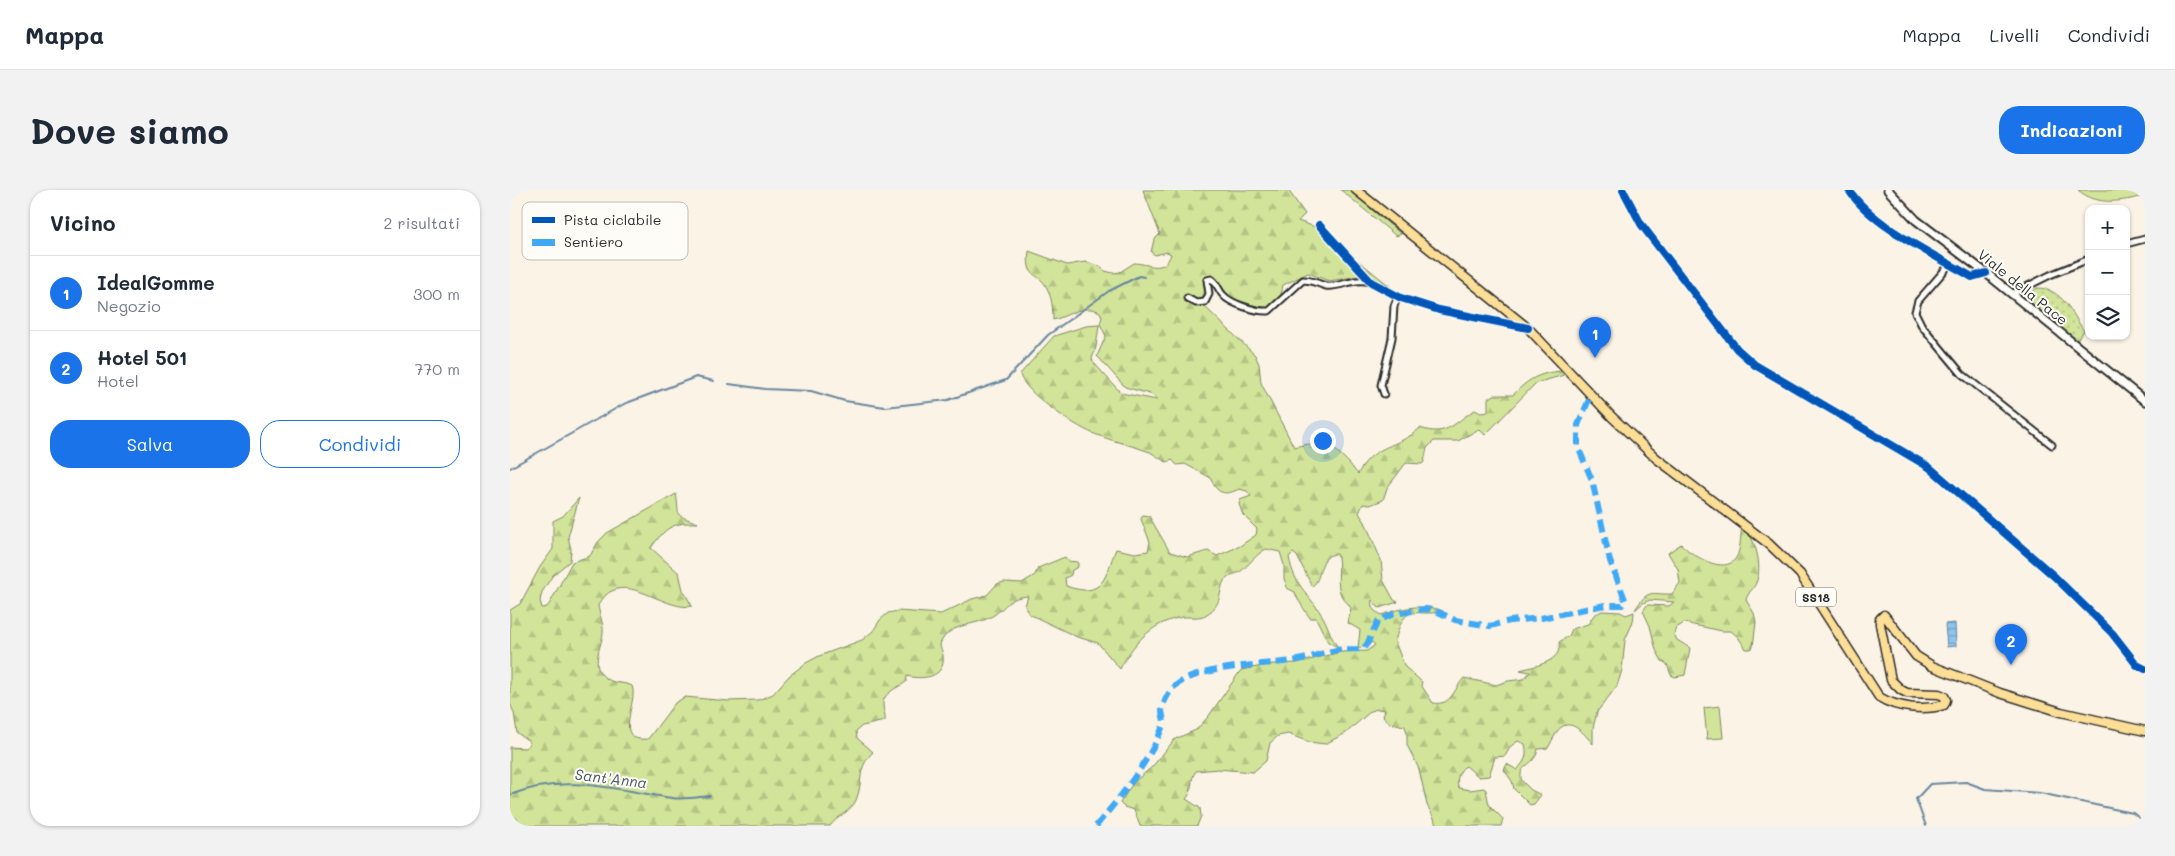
<!DOCTYPE html>
<html lang="it">
<meta charset="utf-8">
<style>
body{margin:0;font-family:Mali,sans-serif;background:#f2f2f3;color:#1f2937}
.controls{position:absolute;right:15px;top:15px;display:grid;overflow:hidden;border-radius:10px;box-shadow:0 1px 4px #0004}
.controls button{width:45px;height:45px;display:grid;place-items:center;padding:0;border:0;border-bottom:1px solid #e0e1e3;background:#fff;color:#1f2937;font:25px sans-serif}
.you{position:absolute;left:812px;top:250px;width:18px;height:18px;margin:-12px;border:4px solid #fff;border-radius:50%;background:#1a73e8;box-shadow:0 0 0 8px #1a73e833}
.badge{display:grid;place-items:center;width:32px;height:32px;border-radius:50%;background:#1a73e8;color:#fff;font-size:16px;font-weight:700}
.pin{position:absolute;translate:-50% -41px;filter:drop-shadow(0 1px 2px #0008)}
.pin::after{content:'';position:absolute;top:26px;width:18px;height:15px;background:inherit;clip-path:polygon(0 0,100% 0,50% 100%)}
.list{margin:0;padding:0;list-style:none}
h2{display:flex;justify-content:space-between;align-items:center;height:65px;margin:0;padding:0 20px;font-size:21px}
h2 small{font-size:16px;font-weight:400;color:#747a83}
.list li{display:grid;grid-template-columns:32px 1fr auto;gap:15px;align-items:center;box-sizing:border-box;height:75px;padding:0 20px;border-top:1px solid #e0e1e3}
.list b{display:block;font-size:19px;white-space:nowrap}
.list p{margin:0;font-size:16px;white-space:nowrap;color:#747a83}
.list em{font-size:16px;font-style:normal;color:#747a83}
.actions{display:flex;gap:10px;padding:15px 20px}
.actions a{flex:1;padding:11px 0;border:1px solid #1a73e8;border-radius:20px;text-align:center;font-size:18px;color:#1a73e8}
.actions .main{background:#1a73e8;color:#fff}
.icon{flex:none;width:28px;height:28px;fill:none;stroke:currentColor;stroke-width:2;stroke-linecap:round;stroke-linejoin:round}
.map{position:relative;flex:none;width:1635px;height:636px;overflow:hidden;border-radius:20px}
header{display:flex;align-items:center;gap:30px;box-sizing:border-box;height:70px;padding:0 25px;background:#fff;border-bottom:1px solid #e0e1e3}
header strong{font-size:24px}
nav{display:flex;gap:28px;margin-inline-start:auto;font-size:18px}
.intro{display:flex;align-items:center;justify-content:space-between;box-sizing:border-box;height:120px;padding:0 30px}
h1{margin:0;font-size:35px}
.button{padding:12px 22px;border-radius:20px;background:#1a73e8;color:#fff;font-size:18px;font-weight:700}
main{display:flex;gap:30px;padding:0 30px}
aside{flex:1;background:#fff;border-radius:20px;box-shadow:0 1px 4px #0004}
.map>svg:first-child{display:block}
.grass{fill:url(#grass-dots);stroke:#7e8862}
.forest{fill:url(#forest-firs);stroke:#7e8862}
.park{fill:#d1e499;stroke:#7e8862}
.water{fill:url(#water-rules);stroke:#67879f}
.lines{fill:none;stroke-linecap:round;stroke-linejoin:round}
.stream{stroke:#67879f;stroke-width:2}
.street-casing{stroke:#2b2b2b;stroke-width:9}
.secondary-casing{stroke:#2b2b2b;stroke-width:11}
.primary-casing{stroke:#2b2b2b;stroke-width:11}
.street{stroke:#fdfcf7;stroke-width:5}
.secondary{stroke:#fdfcf7;stroke-width:7}
.primary{stroke:#fdde96;stroke-width:8}
.quiet{stroke:#3fa9f5;stroke-width:6;stroke-dasharray:12 6;stroke-linecap:butt}
.cycleway-casing{stroke:#fdfcf7;stroke-width:11}
.cycleway{stroke:#0057b8;stroke-width:8}
.labels{text-anchor:middle;dominant-baseline:central;stroke-width:4;stroke-linejoin:round;paint-order:stroke}
.shield{fill:#fdfcf7;stroke:#6a6a68;stroke-width:1}
.shield-label{font-size:12px;font-weight:bold;fill:#2b2b2b}
.street-label{font-size:14px;fill:#2b2b2b;stroke:#fdfcf7}
.water-label{font-size:15px;font-style:italic;fill:#495965;stroke:#fdfcf7}
.key{fill:#fdfcf7;stroke:#bebdba;stroke-width:1}
.key-label{font-size:14px;fill:#2b2b2b}
</style>
<header>
<strong>Mappa</strong>
<nav><a>Mappa</a><a>Livelli</a><a>Condividi</a></nav>
</header>
<div class="intro"><h1>Dove siamo</h1><a class="button">Indicazioni</a></div>
<main>
<aside>
<h2>Vicino<small>2 risultati</small></h2>
<ul class="list">
<li><span class="badge">1</span><div><b>IdealGomme</b><p>Negozio</p></div><em>300 m</em></li>
<li><span class="badge">2</span><div><b>Hotel 501</b><p>Hotel</p></div><em>770 m</em></li>
</ul>
<div class="actions"><a class="main">Salva</a><a>Condividi</a></div>
</aside>
<div class="map">
<svg width="1635" height="636" viewBox="0 0 1635 636">
<defs>
<pattern id="grass-dots" width="8" height="8" patternUnits="userSpaceOnUse" patternTransform="scale(1.25)"><rect width="8" height="8" fill="#d1e499"/><path d="M2 2h.1M6 6h.1" fill="none" stroke="#b4c484" stroke-width="1.8" stroke-linecap="round"/></pattern>
<pattern id="forest-firs" width="22" height="20" patternUnits="userSpaceOnUse" patternTransform="scale(1.25)"><rect width="22" height="20" fill="#d1e499"/><path d="M5 1l3.5 6h-7zM16 11l3.5 6h-7z" fill="#b4c484"/></pattern>
<pattern id="water-rules" width="6" height="5" patternUnits="userSpaceOnUse" patternTransform="scale(1.25)"><rect width="6" height="5" fill="#8fc4ec"/><path d="M0 2.5h6" fill="none" stroke="#759fbf"/></pattern>
</defs>
<rect width="100%" height="100%" fill="#fbf3e6"/>
<filter id="ink" filterUnits="userSpaceOnUse"><feTurbulence type="fractalNoise" baseFrequency=".02" numOctaves="2"/><feDisplacementMap in="SourceGraphic" scale="10" xChannelSelector="R" yChannelSelector="G"/><feConvolveMatrix kernelMatrix="1 2 1 2 8 2 1 2 1" color-interpolation-filters="sRGB"/></filter>
<g filter="url(#ink)">
<path class="grass" d="M1527,98C1552,98 1562,123 1574,141L1566,152L1522,117C1520,110 1520,102 1527,98Z"/>
<path class="forest" d="M633,0H778L795,24L788,31L808,38L887,102L871,98L862,88L855,85L819,91L798,83L773,95L771,105L756,119L721,108L700,90L699,103L693,115L745,165L749,174L751,193L784,257C814,250 820,253 840,274C843,278 845,281 848,284C863,253 888,259 910,238C938,248 945,231 965,220L971,223L978,222V208L985,205H1003C1018,189 1029,183 1051,181L1054,185L1026,193L975,245L969,239L948,251H924L917,258L914,272L912,274L896,273L877,298L873,310L860,315L853,314L849,323L855,332L871,370L873,390L884,410L888,412L869,418L862,410C860,420 865,421 872,425C890,418 914,413 933,421C906,429 895,408 885,452L895,477L912,492L911,495L923,513C942,516 943,500 954,488L986,495L998,491L1014,489L1020,482L1010,480C1025,476 1053,472 1049,452L1059,446L1062,439L1078,434L1084,425L1092,421L1110,422L1116,425L1124,422L1123,432L1115,450L1112,480L1107,496L1087,522L1083,538V554C1075,545 1059,523 1046,543C1043,548 1041,553 1038,558L1028,559C1027,562 1027,565 1025,567C1020,576 1007,577 1012,591L1021,600L1031,605L1024,614L1020,615L1004,599L1002,591L994,580L997,574L1007,580C1015,571 1018,566 1015,554L1008,551L1001,556L995,566L985,567L979,586L969,587L956,576C949,579 945,591 949,598L960,600L974,598L976,600L979,615L993,629L991,636H926L924,628L917,615L909,579L897,555V543L895,536L879,533L873,526L875,520L867,519L861,521L836,543L815,554L799,552L778,544L768,546L760,553L756,571L743,582L708,579L686,581C679,590 684,601 676,609L690,618L691,626L687,636H630L624,620L614,617L610,613L623,593L642,577L665,549L686,540L698,527L731,480L763,474L787,473L831,462L857,461L865,455L862,452L856,457L848,458L850,440L838,433L841,418C838,412 832,410 830,402C826,390 831,375 827,364C807,364 813,390 802,396L787,366L783,363L779,367C784,397 801,405 814,429C819,438 821,449 828,457L818,452L806,428H800C796,422 786,408 785,402L777,398L774,388V375L770,362L756,359C745,365 739,375 730,382C724,385 718,384 714,391C708,403 713,414 697,424C688,430 678,425 668,428C640,434 622,455 610,479L588,453L567,447L519,424L515,416L518,406C499,407 497,416 484,425C467,437 440,431 430,454C430,459 433,461 433,466C436,488 412,490 397,486L396,492C389,497 372,503 373,515C373,521 376,524 375,531L352,536L346,541L347,548L363,562C346,579 354,591 346,610C341,622 327,626 320,636H0V557L15,558L20,554L19,551L7,543L4,523L0,513V420L10,414L30,377L43,359V331L53,326L69,308L58,347L61,359L60,371L43,385L32,402L30,411L32,418L37,417L40,413L62,372L80,366L88,352L97,343L166,304C171,328 161,323 188,333C162,332 155,338 141,358L169,383L173,400L182,416C158,421 124,389 102,401C96,403 92,410 88,415C89,424 94,434 93,443C91,459 78,479 99,490C106,494 114,492 122,496C129,511 101,553 138,549L165,513L175,507L218,511L248,510L263,504L279,486L296,473L309,466L352,450L363,441L370,430L378,423L388,421L431,424L462,409L477,405L487,394L494,392L512,393L525,385L528,378L555,367L558,371L567,372L568,374V377L562,380L561,385L555,388L556,396C595,410 595,385 606,359L625,363L638,361L640,352L631,329L633,325L639,326L660,362L677,367L698,361L707,366L730,356L746,345L747,339L733,325L729,314L730,310L741,306L737,301L729,299C715,306 706,304 701,288L675,274L667,275L662,270L657,272C651,270 646,265 640,262C621,255 601,251 582,243C565,236 513,202 510,184L544,146L576,136L589,135L586,157L582,169L583,172L611,203L647,210L643,205L615,197L589,168L587,166L596,146L590,134L592,127L590,122C574,113 559,126 543,130C543,119 542,108 537,98C529,81 515,90 519,61L557,75L575,72L589,76L595,81L603,83L610,82L624,73C638,73 654,85 661,64L657,62L645,65L641,62L644,50L650,44Z
M831,0H842L862,17L861,19L891,44L886,46Z
M1232,337C1246,347 1253,377 1246,393C1243,400 1238,402 1236,410L1244,423L1246,432L1243,457L1241,459H1236L1228,447L1221,441H1212L1174,433L1166,438L1164,444L1167,450L1180,458L1175,485L1165,487L1161,485L1157,474L1152,471L1146,460L1140,436L1133,421L1137,415L1159,416L1164,412L1140,410L1133,413L1125,420C1139,397 1141,405 1162,404L1170,393L1168,379L1158,363L1171,354C1181,365 1215,386 1226,368C1231,360 1230,347 1232,337Z"/>
<path class="park" d="M1568,0H1635V6C1612,11 1588,17 1568,0Z
M1210,516L1213,548L1197,549L1194,518Z"/>
<path class="water" d="M1445,433L1446,456L1437,457L1435,434Z"/>
<g class="lines">
<path class="stream" d="M219,194L255,199L301,201L335,211L375,217L438,210L496,190L538,145L599,101L629,86L634,87
M0,278L114,214L186,187L204,191
M0,605C53,583 108,600 162,608C174,610 188,607 200,606
M1416,636L1406,609L1420,594L1456,592L1475,599L1530,603L1613,621L1623,623L1635,633"/>
<g class="street-casing">
<path id="street" d="M1113,0L1131,34L1227,159L1245,175L1419,277L1545,387L1602,443L1627,475L1635,479
M1339,0C1362,36 1425,65 1462,87L1476,83
M809,35L861,92L891,108L929,120L1018,138
M1616,54L1635,49
M1440,74L1408,111L1405,122L1412,136L1452,184L1542,255
M1502,104L1540,85L1579,69
M677,108L686,113L695,112L699,104L697,90L701,89C707,92 708,100 713,105C721,114 746,122 759,121L793,90C804,90 807,94 816,96C831,98 843,87 860,92
M874,204L871,195L882,148L884,116L888,106"/>
</g>
<g class="secondary-casing">
<path id="secondary" d="M1378,0L1406,30L1476,83L1635,211"/>
</g>
<g class="primary-casing">
<path id="primary" d="M846,0L1018,138L1102,227L1146,268L1259,354L1290,384L1369,507C1387,518 1414,521 1434,515L1436,510L1434,506L1429,504L1397,503L1391,500L1381,490L1370,434V429L1374,425L1406,466L1422,476L1490,503L1551,522L1635,541"/>
</g>
<use href="#street" class="street"/>
<use href="#secondary" class="secondary"/>
<use href="#primary" class="primary"/>
<path class="quiet" d="M586,636C608,610 643,567 653,535C655,529 652,525 652,520C653,513 659,501 664,497C687,476 752,475 782,471C796,469 809,464 822,461C832,458 842,460 853,459L857,454L868,431L884,424L915,419L924,420L945,430L980,436L1000,431L1031,428L1095,415H1112L1116,412L1100,371L1082,290L1068,257V235L1081,205"/>
<g class="cycleway-casing">
<path id="cycleway" d="M1113,0L1131,34L1227,159L1245,175L1419,277L1545,387L1602,443L1627,475L1635,479
M1339,0C1362,36 1425,65 1462,87L1476,83
M809,35L861,92L891,108L929,120L1018,138"/>
</g>
<use href="#cycleway" class="cycleway"/>
</g>
</g>
<g class="labels">
<rect class="shield" x="1286" y="397.5" width="40" height="19" rx="4"/>
<g class="shield-label">
<text x="1306" y="407">SS18</text>
</g>
<g class="street-label">
<text transform="translate(1513 97) rotate(39)">Viale della Pace</text>
</g>
<g class="water-label">
<text transform="translate(101 588) rotate(7)">Sant'Anna</text>
</g>
</g>
<rect x="12" y="12" width="166" height="58" rx="8" class="key"/>
<rect x="22" y="27" width="23" height="6" fill="#0057b8"/>
<rect x="22" y="49" width="23" height="7" fill="#3fa9f5"/>
<g class="key-label">
<text x="54" y="35">Pista ciclabile</text>
<text x="54" y="57">Sentiero</text>
</g>
</svg>
<div class="controls">
<button>+</button>
<button>−</button>
<button><svg class="icon" aria-label="layers" viewBox="0 0 24 24"><path d="M12 4l9 5-9 5-9-5zM3 14l9 5 9-5"/></svg></button>
</div>
<div class="you"></div>
<div class="pin badge" style="left:1085px;top:168px">1</div>
<div class="pin badge" style="left:1501px;top:475px">2</div>
</div>
</main>
